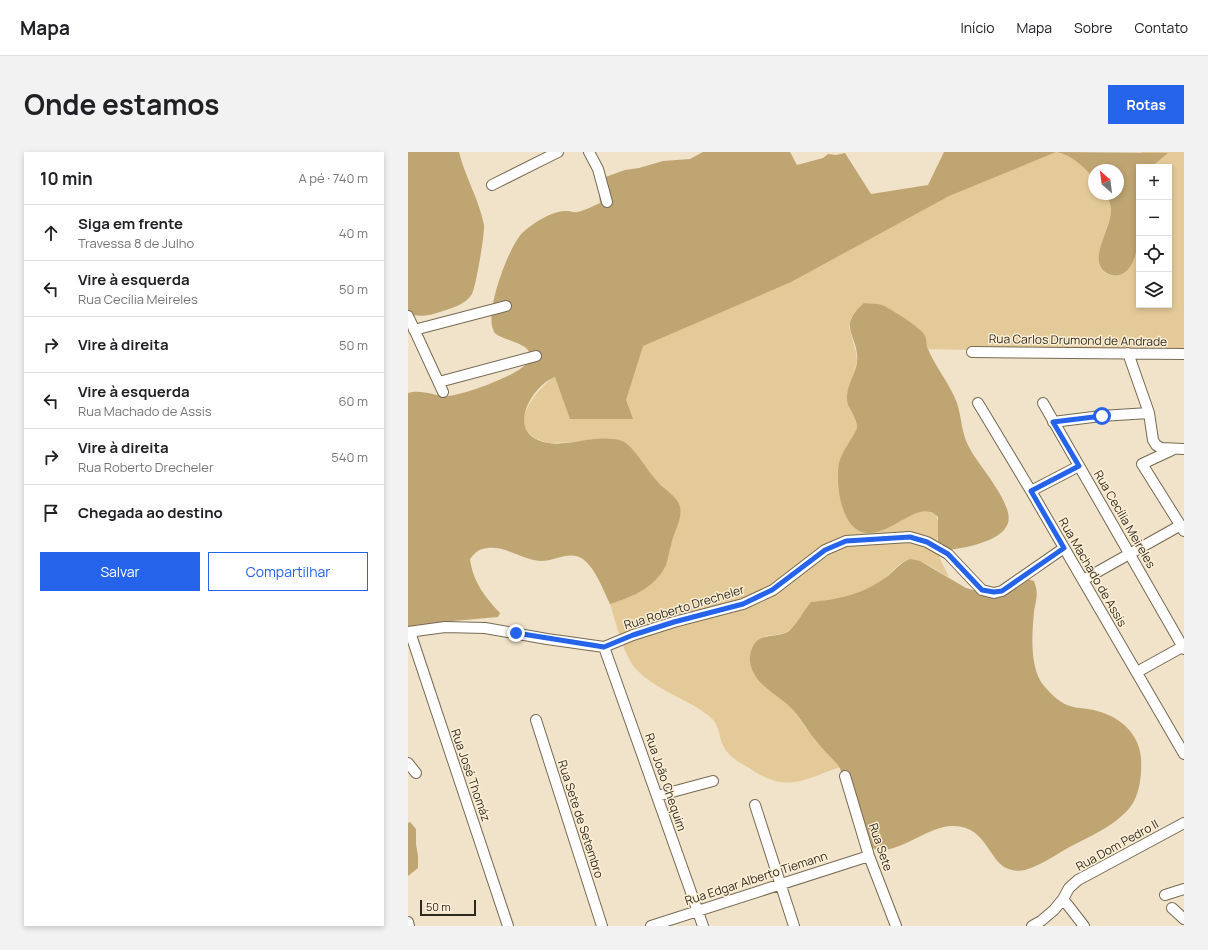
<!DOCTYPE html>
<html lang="pt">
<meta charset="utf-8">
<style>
body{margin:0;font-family:Manrope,sans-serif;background:#f2f2f2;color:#202124}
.controls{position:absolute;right:12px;top:12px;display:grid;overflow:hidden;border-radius:0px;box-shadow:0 2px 6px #0003}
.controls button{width:36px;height:36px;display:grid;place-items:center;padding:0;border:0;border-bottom:1px solid #e0e0e0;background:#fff;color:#202124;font:20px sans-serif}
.compass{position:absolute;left:680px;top:12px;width:36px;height:36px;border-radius:50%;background:#fff;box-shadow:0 2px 6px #0003;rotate:332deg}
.scale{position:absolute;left:12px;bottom:10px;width:56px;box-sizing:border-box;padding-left:4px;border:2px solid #2e291f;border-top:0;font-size:11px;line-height:14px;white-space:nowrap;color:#2e291f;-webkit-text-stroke:3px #fdf0d6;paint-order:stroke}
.stop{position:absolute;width:12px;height:12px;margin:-9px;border:3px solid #2563eb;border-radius:50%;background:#fff}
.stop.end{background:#2563eb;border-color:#fff;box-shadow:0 1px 4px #0008}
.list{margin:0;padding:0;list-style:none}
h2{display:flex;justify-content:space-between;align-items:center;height:52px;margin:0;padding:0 16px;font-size:17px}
h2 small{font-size:13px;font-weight:400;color:#757577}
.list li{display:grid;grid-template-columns:26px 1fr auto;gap:12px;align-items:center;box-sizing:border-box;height:56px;padding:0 16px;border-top:1px solid #e0e0e0}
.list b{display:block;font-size:15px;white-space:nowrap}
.list p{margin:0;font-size:13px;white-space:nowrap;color:#757577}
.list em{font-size:13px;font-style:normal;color:#757577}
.actions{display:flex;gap:8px;padding:12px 16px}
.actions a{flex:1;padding:9px 0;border:1px solid #2563eb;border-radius:0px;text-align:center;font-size:14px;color:#2563eb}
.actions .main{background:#2563eb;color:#fff}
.icon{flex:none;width:22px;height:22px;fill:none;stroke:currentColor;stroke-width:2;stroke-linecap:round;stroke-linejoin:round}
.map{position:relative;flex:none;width:776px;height:774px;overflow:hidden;border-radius:0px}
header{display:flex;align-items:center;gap:24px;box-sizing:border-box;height:56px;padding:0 20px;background:#fff;border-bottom:1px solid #e0e0e0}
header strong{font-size:19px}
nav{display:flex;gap:22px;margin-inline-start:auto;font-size:14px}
.intro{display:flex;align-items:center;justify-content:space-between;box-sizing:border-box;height:96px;padding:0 24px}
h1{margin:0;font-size:28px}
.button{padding:10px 18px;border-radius:0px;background:#2563eb;color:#fff;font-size:14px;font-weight:700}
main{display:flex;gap:24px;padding:0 24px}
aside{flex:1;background:#fff;border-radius:0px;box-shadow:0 2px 6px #0003}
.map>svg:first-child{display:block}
.green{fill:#e4ca98}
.forest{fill:#bfa572}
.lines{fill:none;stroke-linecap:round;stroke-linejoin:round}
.minor-casing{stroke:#766a53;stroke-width:12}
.minor{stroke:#fff;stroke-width:10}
.route{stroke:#2563eb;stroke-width:5}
.labels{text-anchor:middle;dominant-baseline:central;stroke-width:3;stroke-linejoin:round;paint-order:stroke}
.street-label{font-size:12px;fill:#2e291f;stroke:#fdf0d6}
</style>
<header>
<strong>Mapa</strong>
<nav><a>Início</a><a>Mapa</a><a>Sobre</a><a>Contato</a></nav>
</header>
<div class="intro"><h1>Onde estamos</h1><a class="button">Rotas</a></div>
<main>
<aside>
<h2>10 min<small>A pé · 740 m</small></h2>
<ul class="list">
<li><svg class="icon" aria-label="ahead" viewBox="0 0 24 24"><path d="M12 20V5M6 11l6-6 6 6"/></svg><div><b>Siga em frente</b><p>Travessa 8 de Julho</p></div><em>40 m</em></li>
<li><svg class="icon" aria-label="left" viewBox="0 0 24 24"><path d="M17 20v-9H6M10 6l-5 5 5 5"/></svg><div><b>Vire à esquerda</b><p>Rua Cecília Meireles</p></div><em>50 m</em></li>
<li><svg class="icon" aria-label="right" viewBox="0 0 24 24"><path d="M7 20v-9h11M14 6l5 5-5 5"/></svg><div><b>Vire à direita</b></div><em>50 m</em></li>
<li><svg class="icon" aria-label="left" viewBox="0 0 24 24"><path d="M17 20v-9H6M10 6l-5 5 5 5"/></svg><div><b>Vire à esquerda</b><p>Rua Machado de Assis</p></div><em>60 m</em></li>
<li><svg class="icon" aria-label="right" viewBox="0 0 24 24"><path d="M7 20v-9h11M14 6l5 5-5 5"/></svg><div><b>Vire à direita</b><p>Rua Roberto Drecheler</p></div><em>540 m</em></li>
<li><svg class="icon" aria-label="arrive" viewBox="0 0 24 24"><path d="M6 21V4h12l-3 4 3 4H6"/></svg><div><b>Chegada ao destino</b></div></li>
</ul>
<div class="actions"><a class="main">Salvar</a><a>Compartilhar</a></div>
</aside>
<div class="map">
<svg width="776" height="774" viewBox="0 0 776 774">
<rect width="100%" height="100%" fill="#f0e3c9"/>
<path class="green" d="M648,0C666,3 673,13 686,26V42H698C701,47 703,54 703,60C702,75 677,116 702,123C704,124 708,123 711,123L730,94L731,86V153H761V15H731V72L729,18L734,0H776V203L520,197L516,183L485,159L473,153L447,159L443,166L441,175L448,200L449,209L446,222L439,241L441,256L447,266L449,276C444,287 435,297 432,309C426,327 433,347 438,365L502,364L513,359L525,360C536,371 527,385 530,399C531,408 538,417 541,425C531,420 514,407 502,408C492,408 485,420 478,425C473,429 468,433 463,436C444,446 424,448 403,450C395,459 388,477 376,481C370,483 363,483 357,484L375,548L384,557L409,591L432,615C393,629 378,641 341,616C332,611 322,605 317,597C308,582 315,573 297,561C275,545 246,537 228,517C215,503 208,470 202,452L225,444L264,386L272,365L266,345L250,330L239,318L227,300L218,291L213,288L141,291C97,280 120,247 143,227L405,103L626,5Z"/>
<path class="forest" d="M0,0H51C57,25 71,47 76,73C77,81 68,134 64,142C58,151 48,155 38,158C26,162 12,167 0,161Z
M295,0H382L389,13L415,6L420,2L428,3L437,1L463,42L520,33L536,0H648L541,44L383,130L235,194L218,248L225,267H162L147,225C125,233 100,275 130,288C151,298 181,284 202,287C209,287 215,288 219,292C232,303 238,318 250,330C257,338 269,344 272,355C275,367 265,381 263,393C261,399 260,407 258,413C247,436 224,445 202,452C195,438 188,417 175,407C162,398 147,409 133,409C115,408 98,394 80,396C70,397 68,400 62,407C65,430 77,445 92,461L90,465L45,469L0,477V241C14,237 25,244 39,244C54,244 107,224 117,213C136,193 96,189 88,182C86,181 85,177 84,174C80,153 98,103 111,85C113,81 120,76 124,73C134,66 148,58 160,59C163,59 166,61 169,60C176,59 185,54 192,51L189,28L217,18L231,16L255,9L282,7Z
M648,0L760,1L743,15H731V25L729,27C729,48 739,116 711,123C706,124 701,123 697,120C680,107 703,76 703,59C703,54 701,47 698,42H710V18H686V26C674,14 665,3 648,0Z
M456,151C462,152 468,151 474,153C482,156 511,175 516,182C519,186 518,193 520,197C528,216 542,232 549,251C554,266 553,282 562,297C571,314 606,352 600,371C594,391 548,398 530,399V365L524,360C521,360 516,359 512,360C495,365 480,380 462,381C433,383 427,331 431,311C434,299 444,287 449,276C449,273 448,269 447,267C445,260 439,255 439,247C438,235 447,223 449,211C452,183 427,176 456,151Z
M502,407L512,409L558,436L569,439L588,436L616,426L626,429C631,442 628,447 626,460C624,482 621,518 637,535C644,543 652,551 662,554C671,557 681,556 689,559C712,565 731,581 733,606C734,621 732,642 723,654C708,674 680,685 658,697C646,704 631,714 617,718C613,719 607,719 604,718C580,714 581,673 544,674C520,674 488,704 467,697C446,691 440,652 436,634C435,626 434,618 429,612C422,604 414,597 408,589C399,578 392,565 383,556C373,546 360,539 351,529C345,522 341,512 342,504C346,477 368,488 381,479C390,471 395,459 403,450C432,447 453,443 477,426C486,420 491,411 502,407Z
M2,670L8,677V692L10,704V716L0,724V671Z"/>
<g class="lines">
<g class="minor-casing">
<path id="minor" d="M181,0L190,17L199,50
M84,33L150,0
M0,164L35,240
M6,178L98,154
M564,200L776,202
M720,201L741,261L745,288L748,293L753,296L776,297
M31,230L128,204
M570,251L623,339L776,602
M635,251L776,497
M645,270L693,264L741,261
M764,298L734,312L776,379
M623,339L671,314
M675,428L773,373
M0,480L37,475L77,476L139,487L196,495L225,483L266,470L335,452L365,438L417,398L438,389L502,385L519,390L540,402L574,438L586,441L594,439L656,396
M2,480L100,774
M196,495L295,774
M729,520L776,494
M128,568L194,774
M0,611L8,621
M437,624L461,704L488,774
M249,644L305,629
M347,653L386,774
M757,743L776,737
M655,747L676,774
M764,756L776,767
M0,770L1,774
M243,774L461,704
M624,774L633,769L646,758L655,747L661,736L670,728L776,671"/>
</g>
<use href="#minor" class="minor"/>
</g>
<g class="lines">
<path class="route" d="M108,481L196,495L225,483L266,470L335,452L364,438L417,398L438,389L502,385L519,390L540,402L574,438L586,440L594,439L656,396L623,339L671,314L645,270L694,264"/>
</g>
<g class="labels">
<g class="street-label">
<text transform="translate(670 188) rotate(1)">Rua Carlos Drumond de Andrade</text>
<text transform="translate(717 367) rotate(60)">Rua Cecília Meireles</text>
<text transform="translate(685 420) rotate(60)">Rua Machado de Assis</text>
<text transform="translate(276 455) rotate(-17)">Rua Roberto Drecheler</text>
<text transform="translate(63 623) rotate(71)">Rua José Thomáz</text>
<text transform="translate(258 630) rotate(71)">Rua João Chequim</text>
<text transform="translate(173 667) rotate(72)">Rua Sete de Setembro</text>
<text transform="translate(709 693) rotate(-29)">Rua Dom Pedro II</text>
<text transform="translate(473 695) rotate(71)">Rua Sete</text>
<text transform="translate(348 726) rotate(-18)">Rua Edgar Alberto Tiemann</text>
</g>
</g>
</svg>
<div class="controls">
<button>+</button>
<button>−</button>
<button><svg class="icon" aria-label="locate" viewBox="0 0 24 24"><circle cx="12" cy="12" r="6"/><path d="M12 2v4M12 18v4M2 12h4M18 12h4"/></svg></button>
<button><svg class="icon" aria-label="layers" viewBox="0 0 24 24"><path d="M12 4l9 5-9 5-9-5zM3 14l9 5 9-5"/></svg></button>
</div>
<svg class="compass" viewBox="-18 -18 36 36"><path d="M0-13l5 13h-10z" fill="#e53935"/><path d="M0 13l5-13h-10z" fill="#757577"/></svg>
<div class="scale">50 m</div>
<div class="stop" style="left:694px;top:264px"></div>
<div class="stop end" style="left:108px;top:481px"></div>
</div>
</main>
